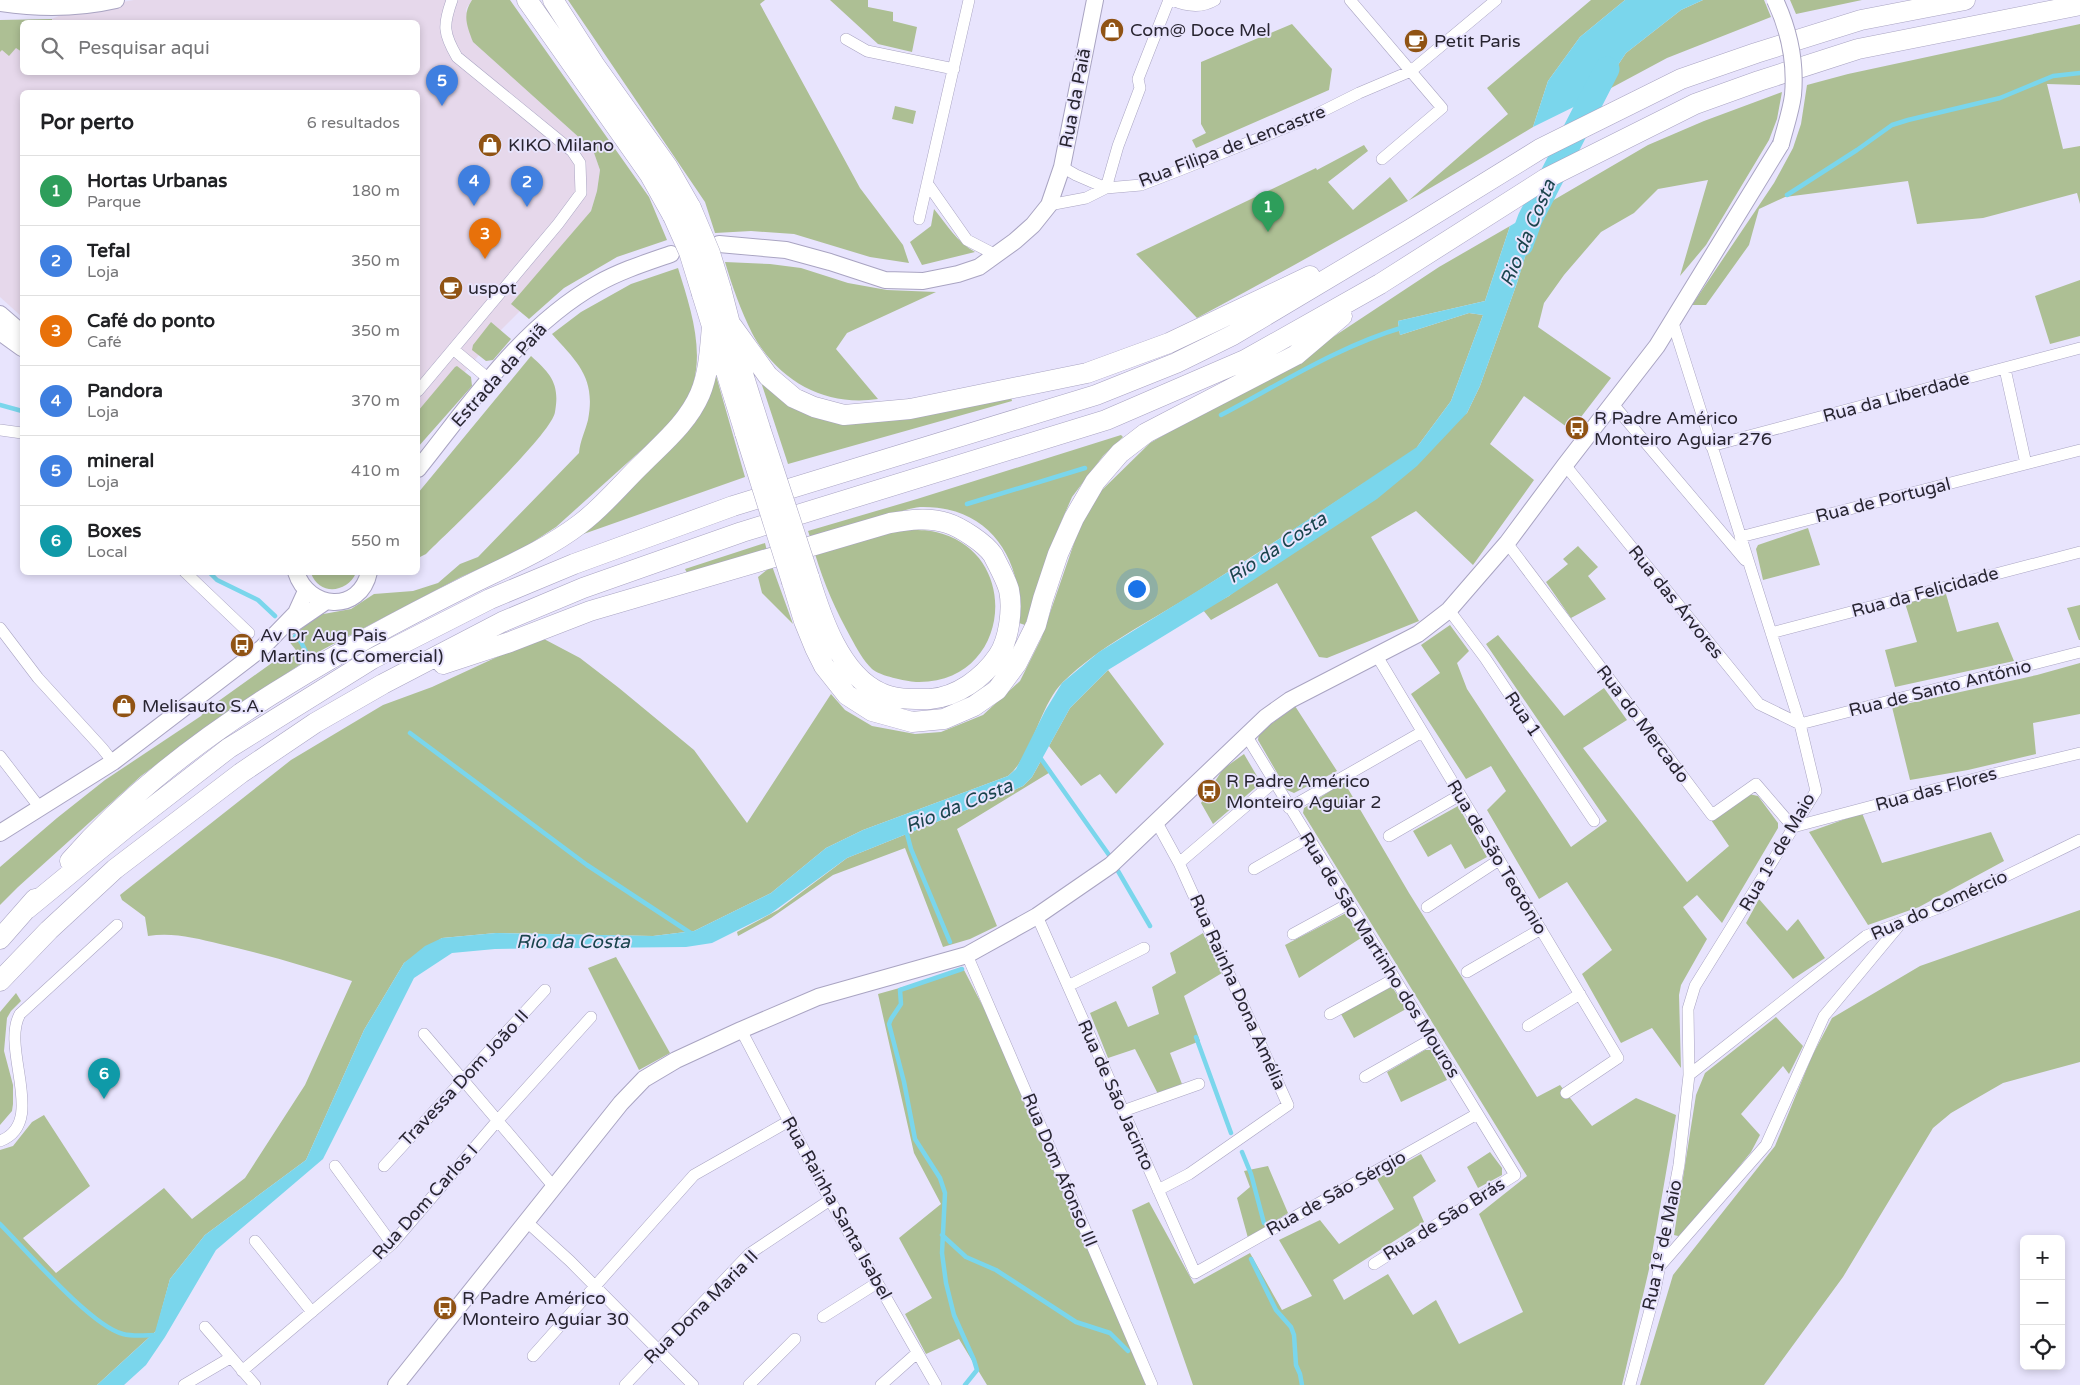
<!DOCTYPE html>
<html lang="pt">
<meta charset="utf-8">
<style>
body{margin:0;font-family:"Varela Round",sans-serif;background:#f6f6f6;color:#202124}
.controls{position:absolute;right:15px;bottom:15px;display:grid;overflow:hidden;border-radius:8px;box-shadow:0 2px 8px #0003}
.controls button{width:45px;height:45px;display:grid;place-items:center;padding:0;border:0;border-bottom:1px solid #e0e0e0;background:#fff;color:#202124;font:25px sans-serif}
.you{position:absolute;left:1136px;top:588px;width:18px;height:18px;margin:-12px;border:4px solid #fff;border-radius:50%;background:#1a73e8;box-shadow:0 0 0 8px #1a73e833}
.badge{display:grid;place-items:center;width:32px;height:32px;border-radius:50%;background:#905314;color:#fff;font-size:16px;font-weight:700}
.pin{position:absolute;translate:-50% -41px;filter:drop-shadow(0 1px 2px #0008)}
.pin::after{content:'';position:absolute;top:26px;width:18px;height:15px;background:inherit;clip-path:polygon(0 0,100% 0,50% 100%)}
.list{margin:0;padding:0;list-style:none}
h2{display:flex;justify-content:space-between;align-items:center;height:65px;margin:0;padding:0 20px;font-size:21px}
h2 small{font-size:16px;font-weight:400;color:#757577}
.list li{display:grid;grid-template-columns:32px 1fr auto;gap:15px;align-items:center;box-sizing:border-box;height:70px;padding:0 20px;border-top:1px solid #e0e0e0}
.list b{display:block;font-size:19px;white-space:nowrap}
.list p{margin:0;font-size:16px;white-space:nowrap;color:#757577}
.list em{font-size:16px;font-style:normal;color:#757577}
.icon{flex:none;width:28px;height:28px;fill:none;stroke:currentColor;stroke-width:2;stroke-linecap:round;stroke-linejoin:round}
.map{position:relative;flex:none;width:2080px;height:1385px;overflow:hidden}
.search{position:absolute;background:#fff;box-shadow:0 2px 8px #0003;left:20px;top:20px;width:400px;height:55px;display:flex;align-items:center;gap:12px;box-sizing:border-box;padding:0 18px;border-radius:8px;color:#757577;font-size:19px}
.panel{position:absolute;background:#fff;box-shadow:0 2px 8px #0003;left:20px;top:90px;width:400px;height:485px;border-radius:8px}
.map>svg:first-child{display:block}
.commercial{fill:#e6d8eb}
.green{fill:#adbf94}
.water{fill:#7ad6ec}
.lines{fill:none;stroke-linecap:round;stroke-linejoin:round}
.stream{stroke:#7ad6ec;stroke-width:4.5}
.river{stroke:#7ad6ec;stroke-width:25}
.street-casing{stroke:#a9a4c2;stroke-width:12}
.secondary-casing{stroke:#a9a4c2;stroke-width:18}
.highway-casing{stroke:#a9a4c2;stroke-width:21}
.street{stroke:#fff;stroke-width:11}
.secondary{stroke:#fff;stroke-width:16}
.highway{stroke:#fff;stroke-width:20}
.secondary-bridge-casing{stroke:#a9a4c2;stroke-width:18;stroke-linecap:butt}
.highway-bridge-casing{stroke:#a9a4c2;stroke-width:21;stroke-linecap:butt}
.secondary-bridge{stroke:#fff;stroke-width:16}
.highway-bridge{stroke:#fff;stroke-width:20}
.labels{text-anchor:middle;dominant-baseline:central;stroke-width:4;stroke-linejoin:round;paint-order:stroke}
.poi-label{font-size:18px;fill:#282531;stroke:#e8e4fd;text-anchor:start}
.street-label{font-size:18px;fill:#282531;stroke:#e8e4fd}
.water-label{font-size:19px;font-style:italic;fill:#1a444d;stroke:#e8e4fd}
</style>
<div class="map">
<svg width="2080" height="1385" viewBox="0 0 2080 1385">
<rect width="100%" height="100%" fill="#e8e4fd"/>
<path class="commercial" d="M134,0H472L466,9L473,42L593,150L600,170L597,191L591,211L512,304L520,311L494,337L418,428V92H22V317L0,297V41L22,32V72H418V22H44L71,11Z"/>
<path class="green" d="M472,0H510L649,197L667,240L617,257L564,288L529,319L511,304L591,211L597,191L600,170L593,150L473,42C467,26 462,15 472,0Z
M568,0H765L760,4L860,188L903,245L909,263L870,257L794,234L751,231L715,233L705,202Z
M830,0H868V7L893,12V21L917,27L912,52L878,44Z
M1591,0H1625L1580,37L1548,81L1533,127C1423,194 1310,257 1197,318L1136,254L1316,168L1317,170L1364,145L1368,151L1328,182L1353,210L1390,177L1408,201L1508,114L1487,88Z
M1703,0H1764L1771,17L1667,58L1598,95L1626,53L1681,10Z
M1790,0H1862L1796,14Z
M52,19V22H22V52L16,48L9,56L2,50L0,52V20Z
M1292,24L1332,69L1329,90L1196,148L1192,140L1206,133L1201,124V62Z
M2080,24V85L2047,84L2063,149L2080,146V204L2077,193L1983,218L1917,224L1908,181L1785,197L1759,209L1749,245L1706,305H1692L1774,183L1793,148L1801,124L1807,85L1848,74Z
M1782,92L1777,119L1769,140L1706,245L1680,276L1708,180L1658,189L1634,213L1601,232L1564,275L1544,303L1538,327L1611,378L1571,430L1524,396L1490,444L1534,480L1473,565L1416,511L1371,537L1419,621L1327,658L1319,657L1277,583L1211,620L1203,610L1229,596L1364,483C1307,521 1250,558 1192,595C1148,622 1100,646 1063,682C1039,706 1033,755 1008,776L863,830L826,848L771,893L694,931L653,936L496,933L442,938L404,963L364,1030L306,1160L205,1235L170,1279L156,1331L97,1385H0V1150L13,1146L32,1122L44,1115L90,1186L23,1238L56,1273L164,1188L192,1219L245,1178L305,1085L352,981C308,967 265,954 220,944C196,938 172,932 148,936L145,917L122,900L120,895L291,760L383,705L432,687L538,638L544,639L580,658L619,688L694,750L747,823L831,694L845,710L872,726L915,734L941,732L983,715L1020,681L1041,639L1082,520L1101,491L1150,443L1330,339L1439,267L1510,226L1485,301L1398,321L1400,335L1469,313L1483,315L1451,401L1417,447L1467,413L1480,386L1517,283L1540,208L1648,145L1704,121Z
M895,106L916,111L913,124L892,119Z
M934,209C947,225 957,242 975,252L922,265L910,242L931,226Z
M725,262L770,264L801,268L848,283L887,290L936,292L847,333L836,349L878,399C825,407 778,381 752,333C741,311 732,286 725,262Z
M678,268C692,313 711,366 681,410C677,416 671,422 666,428L556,527L519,551L461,577L322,650L215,721L141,776L18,887L0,905V867L57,818L105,780L201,716L206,710L283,655L299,654L288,640L318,615L351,609L374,594L413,591L438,583L460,564L478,557L579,453C580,441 585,432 588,420C596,378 578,363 552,334L581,312L631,284Z
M2080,280V336L2050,344L2035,296Z
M491,322L511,339L493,360L486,361L472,350L473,345Z
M531,356C551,374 560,384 555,412C552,434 448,532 426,554L418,558V493Z
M457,366L471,377L472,386L418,447V411L455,367Z
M715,372L745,477L575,537Z
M760,379L820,416L1010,393L1012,401L788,464Z
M1121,435L1123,437L1103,456L1072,497L1059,527L1025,625L1019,623C1024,559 989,505 920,507C909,508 897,513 887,516C861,523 836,530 810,537L808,531L917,499Z
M1808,528L1820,565L1763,580L1756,549L1758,545Z
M902,530C916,530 930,529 943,534C1023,559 1009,685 916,682C905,681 880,676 872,669C863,660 857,649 851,638C836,611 824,584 815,554Z
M765,543L767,551L687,573L685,569Z
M1578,546L1598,567L1588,576L1606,599L1571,618L1546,582L1568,564L1563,559Z
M772,566L793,624L762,593L758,577Z
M311,573V572L356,573C347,593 319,596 311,573Z
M1946,594L1957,632L1998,622L2014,661L1895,687L1885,650L1917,642L1905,603Z
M2080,605V640H2079L2067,608Z
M1450,625L1469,651L1457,663L1467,689L1571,847L1607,821L1486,644L1498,635L1564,716L1604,688L1627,720L1583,748L1687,882L1729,846L1711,820L1749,794L1758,796L1778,823V828L1722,923L1697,895L1683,907L1707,939L1681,985L1679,995L1681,1068L1652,1028L1621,1043L1582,974L1612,950L1567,882L1539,899L1487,810L1506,791L1491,766L1466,779L1411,694L1440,673L1421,645Z
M2080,663V714L2033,723L2036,754L1968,770L1910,780L1892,707L2037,675Z
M1108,670L1164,744L1116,794L1100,774L1081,786L1049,746L1070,708Z
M1295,706L1337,771L1294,793L1287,790L1258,740L1259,733Z
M1244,754L1261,783L1213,824L1201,803L1223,769Z
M1042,759L1052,771L957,829L997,926L970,939L943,947L905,848L833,875L771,918L738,936L737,932L778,910L847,858L996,798L1023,786L1032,777Z
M1344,782L1409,893L1537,1097L1560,1085L1592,1126L1636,1098L1676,1115L1650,1265L1622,1385H1193L1132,1210L1149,1202L1194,1284L1250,1253L1282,1310L1312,1296L1279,1240L1320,1220L1339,1244L1394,1209L1377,1179L1421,1154L1436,1181L1413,1197L1424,1222L1333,1280L1344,1300L1388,1274L1413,1315L1436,1300L1459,1344L1523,1312L1479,1214L1527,1176L1303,813L1304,808Z
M1458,806L1487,857L1465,869L1451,844L1428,857L1413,831Z
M1862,813L1882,863L1991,832L2004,861L1919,907L1868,925L1809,832Z
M1759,899L1787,931L1798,919L1825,958L1793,979L1746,923Z
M2080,910V1062L2003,1083L1951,1113L1933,1128L1843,1277L1764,1385H1640L1673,1275L1775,1146L1812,1056L1832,1018L1920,966Z
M1346,913L1361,938L1299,978L1285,945Z
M1203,933L1222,973L1184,996L1200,1041L1170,1053L1182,1084L1158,1094L1135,1049L1108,1058L1090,1013L1116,1001L1128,1027L1159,1014L1152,987L1176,973L1170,953Z
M616,957L670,1053L639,1070L588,968Z
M964,970L991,1022L1146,1385H987L959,1339L926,1354L905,1314L932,1298L899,1238L941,1204L914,1153L878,994Z
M1391,985L1406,1009L1354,1038L1341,1014Z
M16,993L21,1001L11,1011L7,1018L4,1051L13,1085V1104L12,1111L0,1125V1012Z
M1776,1017L1803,1046L1789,1074L1783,1066L1741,1114L1760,1135L1751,1152L1682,1237L1674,1235L1696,1095L1705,1073Z
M1425,1050H1431L1447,1080L1401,1102L1387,1072Z
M1490,1152L1502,1168V1175L1478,1188L1467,1167Z
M1268,1166L1288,1213L1248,1238L1237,1198L1250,1187L1244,1171Z"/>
<path class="water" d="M1625,0H1703L1681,10L1626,53L1598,95L1533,127L1548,81L1580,37Z
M1540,208L1517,283L1480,386L1467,413L1417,466L1377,499L1229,596L1108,670L1070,708L1032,777L1023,786L996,798L847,858L770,914L712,943L686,947L495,949L452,953L414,978L323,1159L216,1250L165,1337L146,1365L124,1385H97L155,1332L170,1279L205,1235L306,1160L364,1030L404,963L425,946L442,938L496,933L653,936L694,931L771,893L826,848L863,830L1008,776L1016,769L1045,711L1062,683L1099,652L1249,559L1417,447L1451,401L1483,315L1469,313L1400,335L1398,321L1485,301L1510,226Z"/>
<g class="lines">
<path class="stream" d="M1787,195L1857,150L1892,125L1908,120L2000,98L2053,76L2080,73
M0,405L22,411
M1221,415C1280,384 1339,346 1404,327
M967,504L1085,468
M209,572L217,580L258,600L275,616
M295,636L301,642L307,654
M410,733L587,865L692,934
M1039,756L1109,855
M906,830L911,849L950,942
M1118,871L1150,926
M962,969L900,990L901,1004L891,1019L889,1024L904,1082L915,1139L940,1178L945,1193L942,1253L946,1283L954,1315L974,1360L977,1370L965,1385
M1196,1037L1231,1133
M1242,1152L1251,1174L1264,1223
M0,1224C26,1250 91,1326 123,1334C134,1337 147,1335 158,1335
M942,1235L966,1257L996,1270L1076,1322L1110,1333L1128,1351
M1251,1259L1276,1310L1291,1327L1294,1335L1296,1365L1300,1374L1302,1385"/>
<path class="river" d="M1521,244L1530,219L1607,69"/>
<g class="street-casing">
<path id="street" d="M1172,0C1186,6 1202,8 1215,0
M1350,0L1442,108L1382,159
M846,39L867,51L954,69
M1062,167L1076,175L1106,188
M927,183L967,240L996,255
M1106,188L1118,146L1140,88L1138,79L1169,0
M1049,205L1086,198L1106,188L1141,185L1180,170L1307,119L1359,93L1411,71L1496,0
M919,219L969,0
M453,349L490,380
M2005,369L2026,464
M418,391L558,224L581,193L580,163L572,151L457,57C443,33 443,25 452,0
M1612,403L1745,560
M0,430L22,433
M1711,446L2080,348
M1565,465L1759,704L1800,724L2080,652
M1740,537L2080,450
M1507,543L1712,815L1756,784L1793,827
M185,572L249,633
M1449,610L1485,658L1594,821
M0,628L38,678L102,748L113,762
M1771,633L2080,552
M1377,656L1618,1058L1566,1093
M1246,735L1515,1175L1374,1264
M0,756L40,808
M1289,808L1422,732
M1156,821L1179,863L1288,1105L1189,1174L1158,1190
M1793,827L1997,773L2080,753
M1389,836L1460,795
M1179,863L1274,782
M1254,869L1308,838
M1427,907L1499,860
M1037,916L1195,1273L1477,1114
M1293,934L1348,904
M967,955L1152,1385
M1467,972L1541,929
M1068,986L1144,948
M1330,1014L1394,979
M1528,1026L1580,994
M741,1030L830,1200L936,1385
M424,1034L554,1187
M1689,1075L1866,936L1946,905L2080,840
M1365,1077L1432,1039
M1123,1111L1199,1084
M0,1141C48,1123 0,1049 20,1014L117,925
M335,1166L392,1244
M384,1166L545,990
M527,1222L570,1261L693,1385
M255,1241L312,1312
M1660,1266L1766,1145L1824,1016L1902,922
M823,1317L877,1283
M205,1327L255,1385
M533,1356L694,1175L789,1121
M242,1371L392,1244L498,1120L591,1017
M184,1385L230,1358
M625,1385L749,1254L830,1200
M749,1385L795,1339
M881,1385L917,1353
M1630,1385L1655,1291L1679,1165L1689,1075L1688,1009L1695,986L1816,791L1800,724L1672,320"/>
</g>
<g class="secondary-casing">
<path id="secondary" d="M0,3C40,9 77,9 116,0
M719,244L786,250L830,262L885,280L923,281L958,274L979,267L1015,241L1033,225L1049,205L1062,167L1095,0
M0,314L22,333
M0,332L22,348
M418,469C471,403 521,327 597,284C620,271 645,263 671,254
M296,572C308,610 360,614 369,572
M290,626L325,602
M0,833L113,762L262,648L296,613L306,591
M396,1385L621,1103L644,1079L676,1060L741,1030L818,997L967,955L1037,916L1111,865L1266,717L1290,700L1418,634L1449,610L1507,543L1565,465L1657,346L1781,144"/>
</g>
<g class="highway-casing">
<path id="highway" d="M527,0L650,175L673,216
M553,0L594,64L667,166L691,208
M721,289L743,374L760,428
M702,294L745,433
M732,326L768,376L794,398L814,407L844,415L910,409L1087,373L1169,343L1310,276
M792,582L804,621L815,648L824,666L847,695L872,711L912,722L944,719L974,706L997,690L1017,663L1036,625L1043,599L1058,554L1074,518L1095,482L1120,453L1146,433L1296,355L1342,316
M443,664L510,642L590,611L890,523C909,520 928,517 947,523C960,527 985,543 993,555C998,565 1006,579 1009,590C1013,609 1009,640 998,656C983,678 957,697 930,699C915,699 895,700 881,693C840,675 821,616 809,577
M70,861C132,790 211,731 292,682C348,647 407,616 467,586C505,567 546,550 580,524C603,507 622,483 643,463C664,442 688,422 700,394C709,373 710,348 712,326
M27,909L127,827L229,748L372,659L490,599L574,564L733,506L1096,395L1176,363L1233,335L1409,230L1540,149L1681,79L1756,53L1861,20L1965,0
M0,939L35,899
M0,981L49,930L115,869L241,773L315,723L383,684L502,622L583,588L742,532L1106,420L1245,360L1380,284L1545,179L1695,104L1759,81L1858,49L2080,5"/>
</g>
<use href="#street" class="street"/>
<use href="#secondary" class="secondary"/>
<use href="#highway" class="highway"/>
<g class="secondary-bridge-casing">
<path id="secondary-bridge" d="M1775,0C1789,30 1796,62 1793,95C1791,111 1785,128 1781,144"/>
</g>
<g class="highway-bridge-casing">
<path id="highway-bridge" d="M691,208L710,253L721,289
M673,216L689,252L702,294
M760,428L809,577
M745,433L792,582"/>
</g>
<use href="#secondary-bridge" class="secondary-bridge"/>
<use href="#highway-bridge" class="highway-bridge"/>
</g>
<defs>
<g id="shop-disc" transform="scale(1.25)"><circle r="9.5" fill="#905314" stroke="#e8e4fd"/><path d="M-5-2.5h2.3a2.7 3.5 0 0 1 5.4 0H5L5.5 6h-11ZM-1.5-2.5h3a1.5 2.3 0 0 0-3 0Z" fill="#fff"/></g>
<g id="cafe-disc" transform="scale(1.25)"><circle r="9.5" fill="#905314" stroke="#e8e4fd"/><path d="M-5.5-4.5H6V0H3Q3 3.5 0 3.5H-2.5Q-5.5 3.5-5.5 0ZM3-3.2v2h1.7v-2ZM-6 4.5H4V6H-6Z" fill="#fff"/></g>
<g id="bus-disc" transform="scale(1.25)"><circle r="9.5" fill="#905314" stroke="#e8e4fd"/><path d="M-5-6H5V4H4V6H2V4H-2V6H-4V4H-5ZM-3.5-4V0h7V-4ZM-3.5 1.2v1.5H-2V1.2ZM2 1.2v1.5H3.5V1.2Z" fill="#fff"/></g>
</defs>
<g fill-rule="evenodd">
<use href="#shop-disc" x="1112" y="30"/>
<use href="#cafe-disc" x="1416" y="41"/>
<use href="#shop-disc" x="490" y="145"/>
<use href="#cafe-disc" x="451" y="288"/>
<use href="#bus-disc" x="1577" y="428"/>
<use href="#bus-disc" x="242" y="645"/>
<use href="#shop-disc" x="124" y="706"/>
<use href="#bus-disc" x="1209" y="791"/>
<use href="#bus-disc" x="445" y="1308"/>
</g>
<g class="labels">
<g class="poi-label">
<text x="1130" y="30">Com@ Doce Mel</text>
<text x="1434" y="41">Petit Paris</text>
<text x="508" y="145">KIKO Milano</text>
<text x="468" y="288">uspot</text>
<text x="1594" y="418">R Padre Américo<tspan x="1594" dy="21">Monteiro Aguiar 276</tspan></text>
<text x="260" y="635">Av Dr Aug Pais<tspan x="260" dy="21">Martins (C Comercial)</tspan></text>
<text x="142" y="706">Melisauto S.A.</text>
<text x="1226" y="781">R Padre Américo<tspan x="1226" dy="21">Monteiro Aguiar 2</tspan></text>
<text x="462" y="1298">R Padre Américo<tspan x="462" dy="21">Monteiro Aguiar 30</tspan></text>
</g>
<g class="street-label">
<text transform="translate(1075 98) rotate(-79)">Rua da Paiã</text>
<text transform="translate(1232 146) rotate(-21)">Rua Filipa de Lencastre</text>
<text transform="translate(499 375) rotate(-48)">Estrada da Paiã</text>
<text transform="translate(1896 397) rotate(-15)">Rua da Liberdade</text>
<text transform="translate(1883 500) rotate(-14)">Rua de Portugal</text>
<text transform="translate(1925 592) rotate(-15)">Rua da Felicidade</text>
<text transform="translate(1676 602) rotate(51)">Rua das Árvores</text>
<text transform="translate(1940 688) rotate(-14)">Rua de Santo António</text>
<text transform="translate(1523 714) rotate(56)">Rua 1</text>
<text transform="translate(1643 724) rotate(53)">Rua do Mercado</text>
<text transform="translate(1936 789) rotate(-15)">Rua das Flores</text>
<text transform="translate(1777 852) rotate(-60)">Rua 1º de Maio</text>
<text transform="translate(1497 857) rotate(59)">Rua de São Teotónio</text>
<text transform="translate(1939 905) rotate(-24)">Rua do Comércio</text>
<text transform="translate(1380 955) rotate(58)">Rua de São Martinho dos Mouros</text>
<text transform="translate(1238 992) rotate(66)">Rua Rainha Dona Amélia</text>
<text transform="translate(464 1078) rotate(-47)">Travessa Dom João II</text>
<text transform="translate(1116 1095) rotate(66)">Rua de São Jacinto</text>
<text transform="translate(1060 1170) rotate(67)">Rua Dom Afonso III</text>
<text transform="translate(1336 1193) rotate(-29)">Rua de São Sérgio</text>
<text transform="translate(425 1202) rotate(-48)">Rua Dom Carlos I</text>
<text transform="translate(837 1208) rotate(61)">Rua Rainha Santa Isabel</text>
<text transform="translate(1444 1219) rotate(-32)">Rua de São Brás</text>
<text transform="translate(1662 1245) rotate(-78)">Rua 1º de Maio</text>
<text transform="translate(701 1307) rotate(-45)">Rua Dona Maria II</text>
</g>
<g class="water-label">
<text transform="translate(1528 233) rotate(-67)">Rio da Costa</text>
<text transform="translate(1277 548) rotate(-33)">Rio da Costa</text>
<text transform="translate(959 806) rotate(-22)">Rio da Costa</text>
<text x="573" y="942">Rio da Costa</text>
</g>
</g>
</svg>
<div class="controls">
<button>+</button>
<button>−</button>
<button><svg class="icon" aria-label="locate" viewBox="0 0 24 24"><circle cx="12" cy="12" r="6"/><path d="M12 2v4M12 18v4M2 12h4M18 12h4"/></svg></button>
</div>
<div class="you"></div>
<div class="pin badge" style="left:1268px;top:232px;background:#2e9e5b">1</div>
<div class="pin badge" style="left:527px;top:207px;background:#3f7fe0">2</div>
<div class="pin badge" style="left:485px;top:259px;background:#e8710a">3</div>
<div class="pin badge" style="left:474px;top:206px;background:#3f7fe0">4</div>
<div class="pin badge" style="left:442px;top:106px;background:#3f7fe0">5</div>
<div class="pin badge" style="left:104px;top:1099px;background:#0f9aa8">6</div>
<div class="search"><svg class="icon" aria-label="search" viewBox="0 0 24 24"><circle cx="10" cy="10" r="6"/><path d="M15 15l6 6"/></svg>Pesquisar aqui</div>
<section class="panel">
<h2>Por perto<small>6 resultados</small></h2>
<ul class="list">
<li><span class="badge" style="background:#2e9e5b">1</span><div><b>Hortas Urbanas</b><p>Parque</p></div><em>180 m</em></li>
<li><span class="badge" style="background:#3f7fe0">2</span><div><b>Tefal</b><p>Loja</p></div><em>350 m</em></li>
<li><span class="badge" style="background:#e8710a">3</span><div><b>Café do ponto</b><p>Café</p></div><em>350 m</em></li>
<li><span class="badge" style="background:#3f7fe0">4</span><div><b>Pandora</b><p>Loja</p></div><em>370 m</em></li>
<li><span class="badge" style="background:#3f7fe0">5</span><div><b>mineral</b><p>Loja</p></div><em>410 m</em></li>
<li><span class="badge" style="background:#0f9aa8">6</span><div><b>Boxes</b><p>Local</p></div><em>550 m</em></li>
</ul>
</section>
</div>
